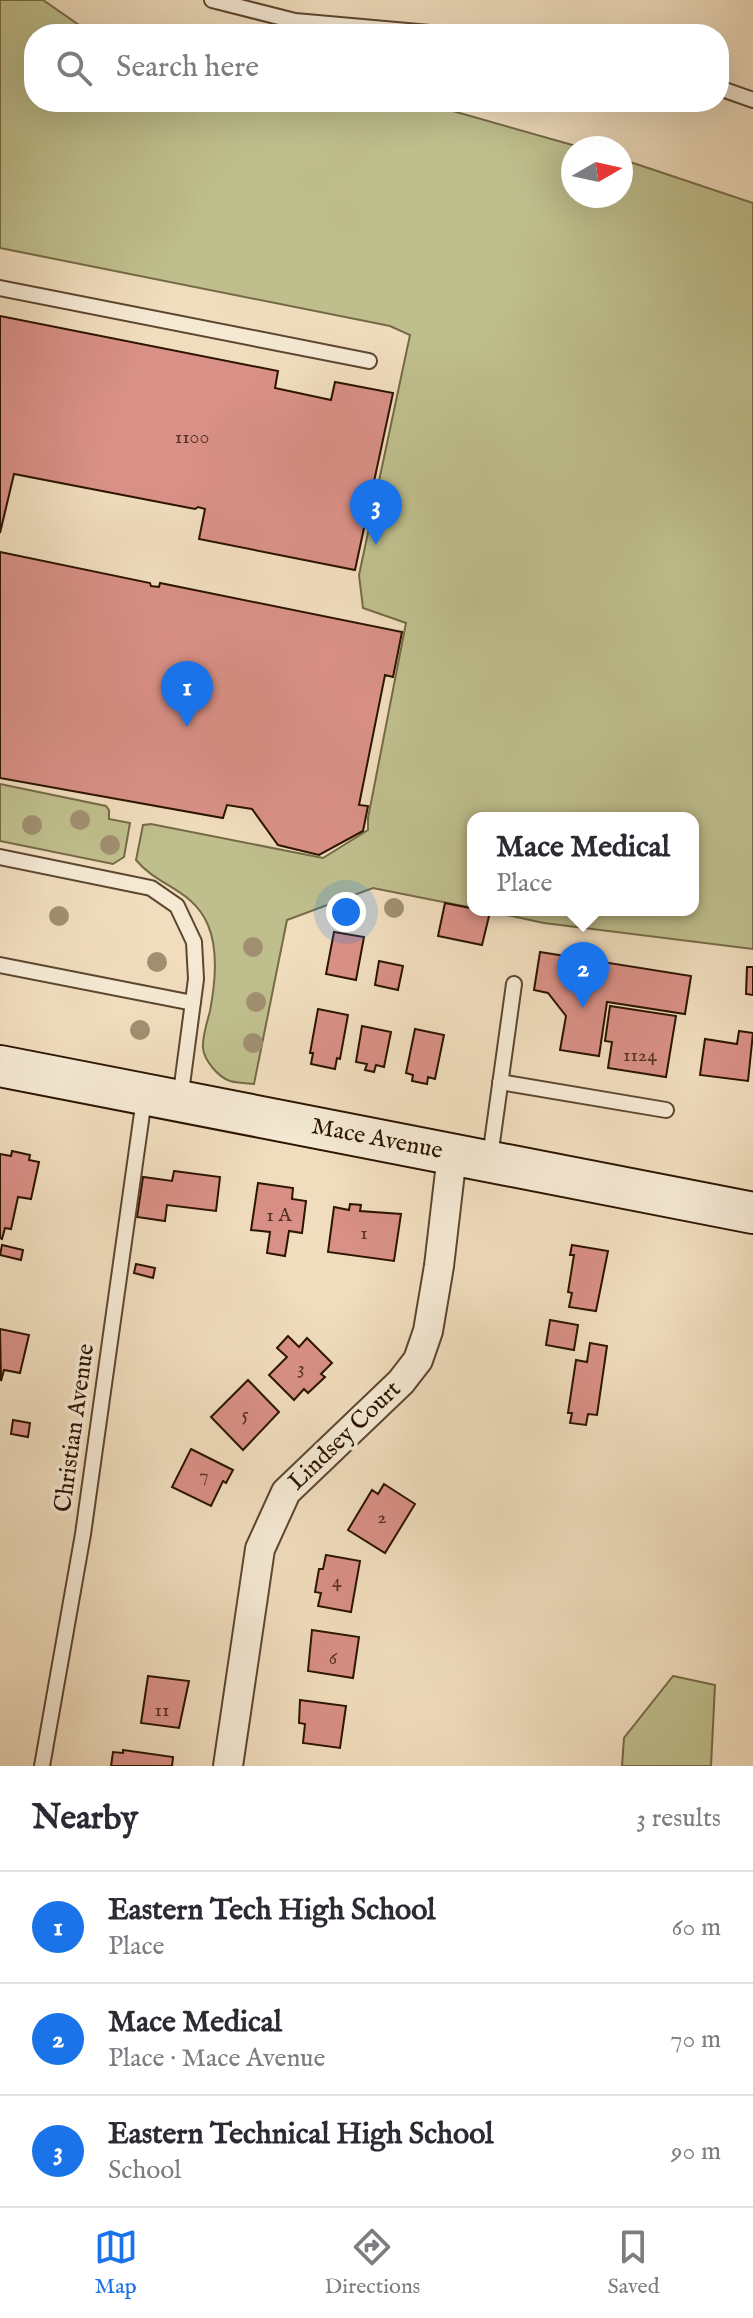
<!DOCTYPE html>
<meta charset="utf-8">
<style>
body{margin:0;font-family:"IM FELL English",serif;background:#f2f2f3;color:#2b2b33}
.compass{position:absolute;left:561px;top:136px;width:72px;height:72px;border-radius:50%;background:#fff;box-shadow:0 8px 32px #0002;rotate:81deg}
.you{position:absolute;left:346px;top:912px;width:28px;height:28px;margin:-20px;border:6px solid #fff;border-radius:50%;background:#1a73e8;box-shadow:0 0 0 12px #1a73e833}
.badge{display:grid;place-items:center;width:52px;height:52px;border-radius:50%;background:#1a73e8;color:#fff;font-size:26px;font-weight:700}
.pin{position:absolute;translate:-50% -66px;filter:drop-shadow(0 2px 4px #0008)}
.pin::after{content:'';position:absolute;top:42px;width:28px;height:24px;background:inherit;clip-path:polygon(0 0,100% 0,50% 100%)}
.popup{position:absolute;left:467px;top:812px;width:232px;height:104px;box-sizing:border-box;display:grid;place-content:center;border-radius:16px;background:#fff;filter:drop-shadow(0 2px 6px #0005);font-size:26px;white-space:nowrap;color:#7c7c81}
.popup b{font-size:30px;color:#2b2b33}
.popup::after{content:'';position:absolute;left:50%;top:100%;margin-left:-16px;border:16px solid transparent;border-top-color:#fff}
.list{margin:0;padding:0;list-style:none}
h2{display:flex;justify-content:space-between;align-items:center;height:104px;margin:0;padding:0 32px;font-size:34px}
h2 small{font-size:26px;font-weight:400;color:#7c7c81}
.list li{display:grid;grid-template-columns:52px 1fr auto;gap:24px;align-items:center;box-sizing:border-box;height:112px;padding:0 32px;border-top:2px solid #e1e1e2}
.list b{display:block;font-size:30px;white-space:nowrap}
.list p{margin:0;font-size:26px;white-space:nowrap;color:#7c7c81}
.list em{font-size:26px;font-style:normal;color:#7c7c81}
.icon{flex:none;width:44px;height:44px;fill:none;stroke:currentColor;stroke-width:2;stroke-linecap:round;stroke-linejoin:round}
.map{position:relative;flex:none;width:753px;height:1766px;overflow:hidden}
.search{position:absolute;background:#fff;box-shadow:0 8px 32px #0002;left:24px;right:24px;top:24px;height:88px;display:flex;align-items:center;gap:20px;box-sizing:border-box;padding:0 28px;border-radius:32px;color:#7c7c81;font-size:30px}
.sheet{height:440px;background:#fff}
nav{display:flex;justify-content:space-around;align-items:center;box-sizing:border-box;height:112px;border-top:2px solid #e1e1e2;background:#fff;font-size:22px;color:#7c7c81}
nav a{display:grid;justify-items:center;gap:4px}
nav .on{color:#1a73e8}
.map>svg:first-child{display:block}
.green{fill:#bfbf8d;stroke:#766a46;stroke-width:2}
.building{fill:#d99086;stroke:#2c1400;stroke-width:2}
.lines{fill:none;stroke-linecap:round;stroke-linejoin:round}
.lane-casing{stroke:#5d462f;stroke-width:18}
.street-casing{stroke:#5d462f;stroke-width:32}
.secondary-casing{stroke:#2c1400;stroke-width:44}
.lane{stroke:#f5e9d4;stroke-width:14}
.street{stroke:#f5e9d4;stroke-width:28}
.secondary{stroke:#f5e9d4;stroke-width:40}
.tree{fill:#a08f70}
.labels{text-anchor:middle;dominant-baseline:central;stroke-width:7;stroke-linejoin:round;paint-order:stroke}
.number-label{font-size:20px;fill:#573322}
.street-label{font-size:24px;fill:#2c1400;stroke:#f5e9d4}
</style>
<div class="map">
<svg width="753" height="1766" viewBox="0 0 753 1766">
<rect width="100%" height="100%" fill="#f0ddbd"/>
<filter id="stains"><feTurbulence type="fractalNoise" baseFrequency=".0025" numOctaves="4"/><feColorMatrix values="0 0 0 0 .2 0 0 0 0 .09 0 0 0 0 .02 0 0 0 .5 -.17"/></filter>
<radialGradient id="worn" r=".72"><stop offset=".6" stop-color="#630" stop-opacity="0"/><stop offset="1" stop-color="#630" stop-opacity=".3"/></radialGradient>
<path class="green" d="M0,0H43L92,34H34V102H421L583,148H573V196H621V159L753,203V949L544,923L483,910H693V818H473V908L373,888L287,920L254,1084C247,1083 237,1083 230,1081C218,1077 204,1060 203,1048C202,1037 207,1023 210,1011C215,985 219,951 208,925C193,889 158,887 136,860L143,825L151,824L323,858L368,830V818L406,623L363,608L359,575L410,335L390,326L0,248Z
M0,784L106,806L109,810V819L130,823L124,857L113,864L0,841Z
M673,1676L715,1685L711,1766H622L624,1738Z"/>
<path class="building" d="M0,316L278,371L275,388L331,400L335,382L393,393L355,570L199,539L205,509L198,507L195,509L14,474L0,533Z
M0,552L150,583L151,586L159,587L160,583L402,632L393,677L385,675L359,805L368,806L363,831L319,855L278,845L252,809L227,805L223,818L0,778Z
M445,903L490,912L482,945L438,936Z
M334,932L364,937L356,980L326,974Z
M540,952L691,976L685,1014L607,1002L599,1056L560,1050L566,1016L548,993L534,990Z
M379,961L403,966L398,990L375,985Z
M747,967H753V995L746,994Z
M610,1006L676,1016L666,1077L608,1068L612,1042L605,1041Z
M318,1009L348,1015L340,1059L337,1058L335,1069L311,1064L313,1053H310Z
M362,1026L391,1032L384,1067L376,1065L374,1072L365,1070L367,1064L356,1062Z
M415,1029L444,1035L435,1079L428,1077L427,1084L412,1081L413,1075L406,1073Z
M739,1031L753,1033L748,1081L700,1075L705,1039L737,1044Z
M12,1151L30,1155L29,1160L39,1162L31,1199L18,1197L11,1229L5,1228L2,1239L0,1238V1154L11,1156Z
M174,1171L220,1177L216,1211L167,1205L165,1221L137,1217L143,1177L172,1181Z
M258,1183L293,1188L292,1199L306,1201L302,1233L289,1231L285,1256L267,1253L270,1232L251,1230Z
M350,1204L361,1205L360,1211L401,1214L394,1261L328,1252L334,1207L349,1210Z
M2,1245L23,1250L21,1260L0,1255Z
M572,1245L608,1251L596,1311L569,1307L572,1293L568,1292L574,1255H570Z
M136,1264L155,1268L153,1278L134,1273Z
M550,1320L578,1325L574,1350L546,1345Z
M0,1329L29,1335L20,1373L4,1370L1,1381Z
M288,1336L299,1347L307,1338L332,1363L321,1374L325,1377L308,1393L304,1389L294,1400L269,1375L287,1357L277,1348Z
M590,1343L607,1346L597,1415L588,1414L586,1425L570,1423L572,1413H568L576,1360L587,1362Z
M248,1380L279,1412L243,1450L211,1417Z
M13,1420L30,1423L28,1437L11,1434Z
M191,1449L233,1470L226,1483L223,1481L211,1506L172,1487Z
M384,1484L415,1504L385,1553L348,1530L372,1490L378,1494Z
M326,1555L360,1561L351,1612L318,1606L321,1593L315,1592L319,1569H323Z
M312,1630L359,1637L353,1678L308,1671Z
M148,1676L189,1681L179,1728L141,1723Z
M300,1700L346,1706L340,1748L303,1743L305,1724L299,1723Z
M123,1750L173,1757L172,1766H111L113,1752L123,1753Z"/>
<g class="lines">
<g class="lane-casing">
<path id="lane" d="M212,0L295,21L441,34
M719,88L753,100
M0,288L369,361
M0,857L151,888L177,906L194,942L196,979L180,1100
M0,965L193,1003
M500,1082L666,1110
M490,1157L514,984
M42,1766L83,1534L144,1099"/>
</g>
<g class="street-casing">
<path id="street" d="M228,1766L260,1549L286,1492L401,1382L418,1360L428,1331L439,1266L452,1155"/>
</g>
<g class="secondary-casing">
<path id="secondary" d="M0,1066L753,1213"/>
</g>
<use href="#lane" class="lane"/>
<use href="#street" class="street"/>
<use href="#secondary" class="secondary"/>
</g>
<g class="tree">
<circle cx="80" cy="820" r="10"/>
<circle cx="32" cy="825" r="10"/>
<circle cx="110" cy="845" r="10"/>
<circle cx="394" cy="908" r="10"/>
<circle cx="59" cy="916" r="10"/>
<circle cx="253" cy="947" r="10"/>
<circle cx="157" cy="962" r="10"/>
<circle cx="256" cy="1002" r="10"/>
<circle cx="140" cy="1030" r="10"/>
<circle cx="253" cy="1043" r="10"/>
</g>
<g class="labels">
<g class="number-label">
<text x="192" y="437">1100</text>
<text x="640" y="1055">1124</text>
<text x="279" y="1215">1 A</text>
<text x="364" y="1233">1</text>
<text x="301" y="1368">3</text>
<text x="245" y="1414">5</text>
<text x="204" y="1475">7</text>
<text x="382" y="1517">2</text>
<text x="337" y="1581">4</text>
<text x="333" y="1658">6</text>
<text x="162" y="1710">11</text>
</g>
<g class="street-label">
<text transform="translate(377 1139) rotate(11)">Mace Avenue</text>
<text transform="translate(75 1428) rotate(-82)">Christian Avenue</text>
<text transform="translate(345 1436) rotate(-44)">Lindsey Court</text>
</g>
</g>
<rect width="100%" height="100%" filter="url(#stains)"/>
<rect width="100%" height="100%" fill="url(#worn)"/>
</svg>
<svg class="compass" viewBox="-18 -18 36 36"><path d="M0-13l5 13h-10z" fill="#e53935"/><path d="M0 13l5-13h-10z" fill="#7c7c81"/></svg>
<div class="you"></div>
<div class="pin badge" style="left:187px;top:727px">1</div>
<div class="pin badge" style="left:583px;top:1008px">2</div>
<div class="popup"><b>Mace Medical</b>Place</div>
<div class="pin badge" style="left:376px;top:545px">3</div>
<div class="search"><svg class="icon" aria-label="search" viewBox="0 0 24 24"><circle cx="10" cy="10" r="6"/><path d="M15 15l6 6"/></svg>Search here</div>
</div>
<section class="sheet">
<h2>Nearby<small>3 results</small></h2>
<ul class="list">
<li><span class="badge">1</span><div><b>Eastern Tech High School</b><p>Place</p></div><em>60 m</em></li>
<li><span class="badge">2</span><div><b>Mace Medical</b><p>Place · Mace Avenue</p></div><em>70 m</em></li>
<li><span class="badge">3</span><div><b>Eastern Technical High School</b><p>School</p></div><em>90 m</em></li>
</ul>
</section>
<nav>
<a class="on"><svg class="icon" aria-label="map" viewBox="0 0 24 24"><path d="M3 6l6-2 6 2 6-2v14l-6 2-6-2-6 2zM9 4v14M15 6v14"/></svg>Map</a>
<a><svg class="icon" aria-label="directions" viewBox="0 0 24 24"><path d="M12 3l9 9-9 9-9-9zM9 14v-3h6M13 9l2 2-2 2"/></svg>Directions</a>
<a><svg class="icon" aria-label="saved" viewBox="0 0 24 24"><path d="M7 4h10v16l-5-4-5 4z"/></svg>Saved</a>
</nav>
